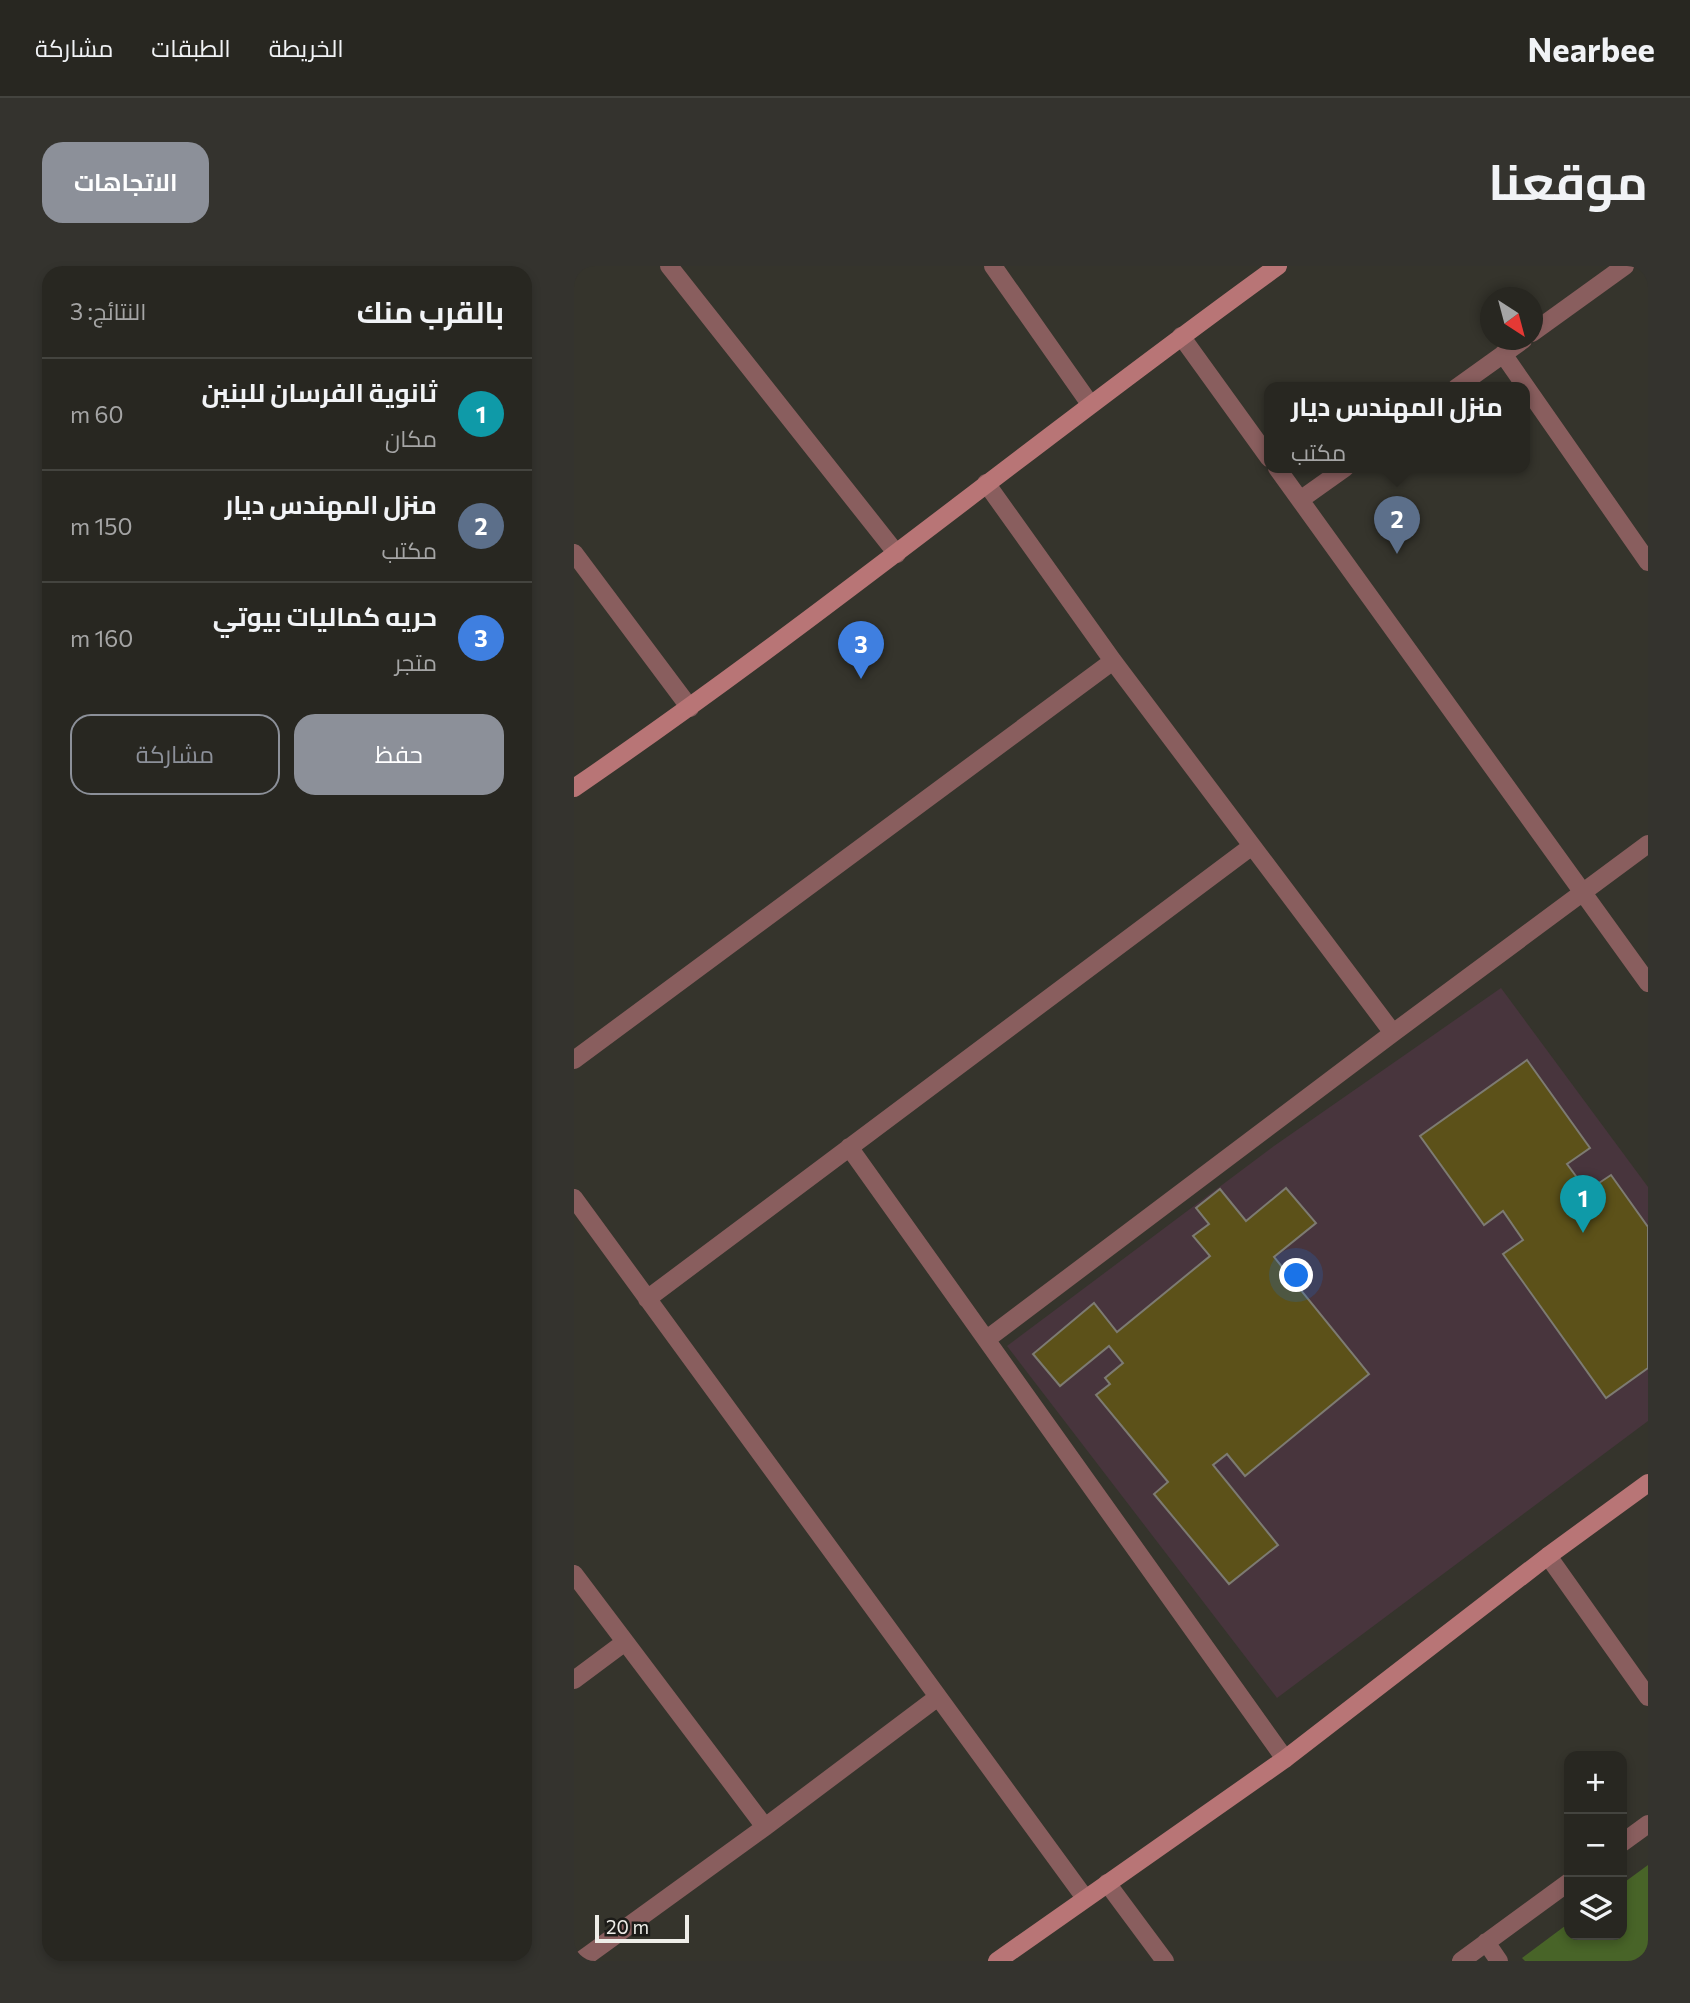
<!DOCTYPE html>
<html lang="ar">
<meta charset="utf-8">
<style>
body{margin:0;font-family:Commissioner,Cairo,sans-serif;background:#34332e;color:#f1f3f6;direction:rtl}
.controls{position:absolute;right:21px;bottom:21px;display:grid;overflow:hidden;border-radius:14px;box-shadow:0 4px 10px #0003}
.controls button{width:63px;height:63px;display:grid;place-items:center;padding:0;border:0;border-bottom:2px solid #44443f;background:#282721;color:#f1f3f6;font:35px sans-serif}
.compass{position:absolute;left:906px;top:21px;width:63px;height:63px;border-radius:50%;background:#282721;box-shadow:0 4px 10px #0003;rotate:144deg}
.scale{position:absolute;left:21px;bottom:18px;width:94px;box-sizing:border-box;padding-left:7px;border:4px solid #eeede8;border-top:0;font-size:19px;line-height:24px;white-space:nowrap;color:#eeede8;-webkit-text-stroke:5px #1c1b18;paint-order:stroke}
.you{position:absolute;left:723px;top:1010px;width:24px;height:24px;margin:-18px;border:5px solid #fff;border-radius:50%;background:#1a73e8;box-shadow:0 0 0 10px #1a73e833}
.badge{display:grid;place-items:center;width:46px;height:46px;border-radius:50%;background:#8c9099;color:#fff;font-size:23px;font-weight:700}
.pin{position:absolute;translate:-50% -58px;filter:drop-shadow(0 2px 4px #0008)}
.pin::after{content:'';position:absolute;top:37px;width:24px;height:21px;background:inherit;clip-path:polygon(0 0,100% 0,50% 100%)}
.popup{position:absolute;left:690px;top:116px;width:266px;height:91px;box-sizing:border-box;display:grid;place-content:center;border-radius:14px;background:#282721;filter:drop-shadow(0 2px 5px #0005);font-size:23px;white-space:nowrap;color:#a5a5a5}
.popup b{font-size:26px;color:#f1f3f6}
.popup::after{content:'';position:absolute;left:50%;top:100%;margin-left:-14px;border:14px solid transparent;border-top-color:#282721}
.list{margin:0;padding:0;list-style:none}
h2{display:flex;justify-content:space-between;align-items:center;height:91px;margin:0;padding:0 28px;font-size:30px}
h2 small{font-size:23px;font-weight:400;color:#a5a5a5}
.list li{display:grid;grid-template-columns:46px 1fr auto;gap:21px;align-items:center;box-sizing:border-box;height:112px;padding:0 28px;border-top:2px solid #44443f}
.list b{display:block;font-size:26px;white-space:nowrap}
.list p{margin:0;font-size:23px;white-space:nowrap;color:#a5a5a5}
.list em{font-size:23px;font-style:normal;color:#a5a5a5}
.actions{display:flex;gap:14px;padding:21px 28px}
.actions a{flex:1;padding:16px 0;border:2px solid #8c9099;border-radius:21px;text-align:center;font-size:24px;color:#8c9099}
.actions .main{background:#8c9099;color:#fff}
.icon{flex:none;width:38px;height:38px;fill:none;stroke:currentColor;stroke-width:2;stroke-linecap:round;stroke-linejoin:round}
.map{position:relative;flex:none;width:1074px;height:1695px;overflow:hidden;direction:ltr;border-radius:21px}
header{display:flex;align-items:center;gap:42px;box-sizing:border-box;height:98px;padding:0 35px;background:#282721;border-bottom:2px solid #44443f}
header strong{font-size:33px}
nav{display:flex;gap:38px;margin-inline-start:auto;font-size:24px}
.intro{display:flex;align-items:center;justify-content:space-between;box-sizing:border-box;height:168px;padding:0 42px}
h1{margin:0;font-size:49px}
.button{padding:18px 32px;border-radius:21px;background:#8c9099;color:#fff;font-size:24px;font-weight:700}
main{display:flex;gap:42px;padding:0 42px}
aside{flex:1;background:#282721;border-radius:21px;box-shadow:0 4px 10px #0003}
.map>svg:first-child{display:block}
.education{fill:#48353d}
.green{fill:#486428}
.building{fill:#5c5119;stroke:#7d7b72;stroke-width:2}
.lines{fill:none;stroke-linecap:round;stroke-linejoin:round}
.street{stroke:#895e5e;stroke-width:18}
.secondary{stroke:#b87576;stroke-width:18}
</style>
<header>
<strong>Nearbee</strong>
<nav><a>الخريطة</a><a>الطبقات</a><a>مشاركة</a></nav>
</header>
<div class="intro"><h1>موقعنا</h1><a class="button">الاتجاهات</a></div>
<main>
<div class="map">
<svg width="1074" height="1695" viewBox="0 0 1074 1695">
<rect width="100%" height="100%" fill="#35342c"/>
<path class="education" d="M927,722L1074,921V1155L703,1432L433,1080L700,880Z"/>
<path class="green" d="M1074,1599V1695H951L948,1692L995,1657V1669H1048V1618Z"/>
<path class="building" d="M953,794L1016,882L993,898L1013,925L1037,909L1074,961V1102L1032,1132L929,988L949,974L929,945L910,959L846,870Z
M712,922L742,957L700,991L795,1108L671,1210L653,1188L639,1199L704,1279L655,1318L580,1228L594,1216L522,1129L536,1118L531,1112L549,1097L535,1080L486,1120L459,1088L520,1037L543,1066L636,990L619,970L635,958L622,942L646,923L672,955Z"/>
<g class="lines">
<path class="street" d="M95,0L323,288
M419,0L516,138
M958,67L1051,0
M607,70L695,192
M929,88L1074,296
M882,122L949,74
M703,202L1074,717
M412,217L539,395L819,767
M726,234L771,202
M0,287L116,442
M0,794L539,395
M275,881L711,1493
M0,932L511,1632
M73,1033L678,580
M413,1073L819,767L1074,578
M974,1290L1074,1431
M0,1308L191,1561
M0,1414L51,1376
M1048,1577L1074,1558
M533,1617L591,1695
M912,1676L925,1695
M6,1695L191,1561L364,1431
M887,1695L995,1616"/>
<path class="secondary" d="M0,522C241,357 467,171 704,0
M423,1695L711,1493L974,1290L1074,1217"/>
</g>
</svg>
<div class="controls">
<button>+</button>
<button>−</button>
<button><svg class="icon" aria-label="layers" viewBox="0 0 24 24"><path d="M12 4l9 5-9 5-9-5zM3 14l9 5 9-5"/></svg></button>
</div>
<svg class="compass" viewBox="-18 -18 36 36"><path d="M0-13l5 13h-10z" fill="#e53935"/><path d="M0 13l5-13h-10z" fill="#a5a5a5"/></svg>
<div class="scale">20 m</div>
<div class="you"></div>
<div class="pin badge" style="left:1009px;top:967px;background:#0f9aa8">1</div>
<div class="pin badge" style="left:823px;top:288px;background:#5c6f8a">2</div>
<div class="popup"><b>منزل المهندس ديار</b>مكتب</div>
<div class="pin badge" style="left:287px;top:413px;background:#3f7fe0">3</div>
</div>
<aside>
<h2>بالقرب منك<small>النتائج: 3</small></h2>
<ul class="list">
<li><span class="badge" style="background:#0f9aa8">1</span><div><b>ثانوية الفرسان للبنين</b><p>مكان</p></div><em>60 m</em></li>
<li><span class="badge" style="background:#5c6f8a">2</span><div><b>منزل المهندس ديار</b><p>مكتب</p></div><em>150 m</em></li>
<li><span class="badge" style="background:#3f7fe0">3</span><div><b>حريه كماليات بيوتي</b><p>متجر</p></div><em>160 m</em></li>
</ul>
<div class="actions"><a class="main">حفظ</a><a>مشاركة</a></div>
</aside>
</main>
